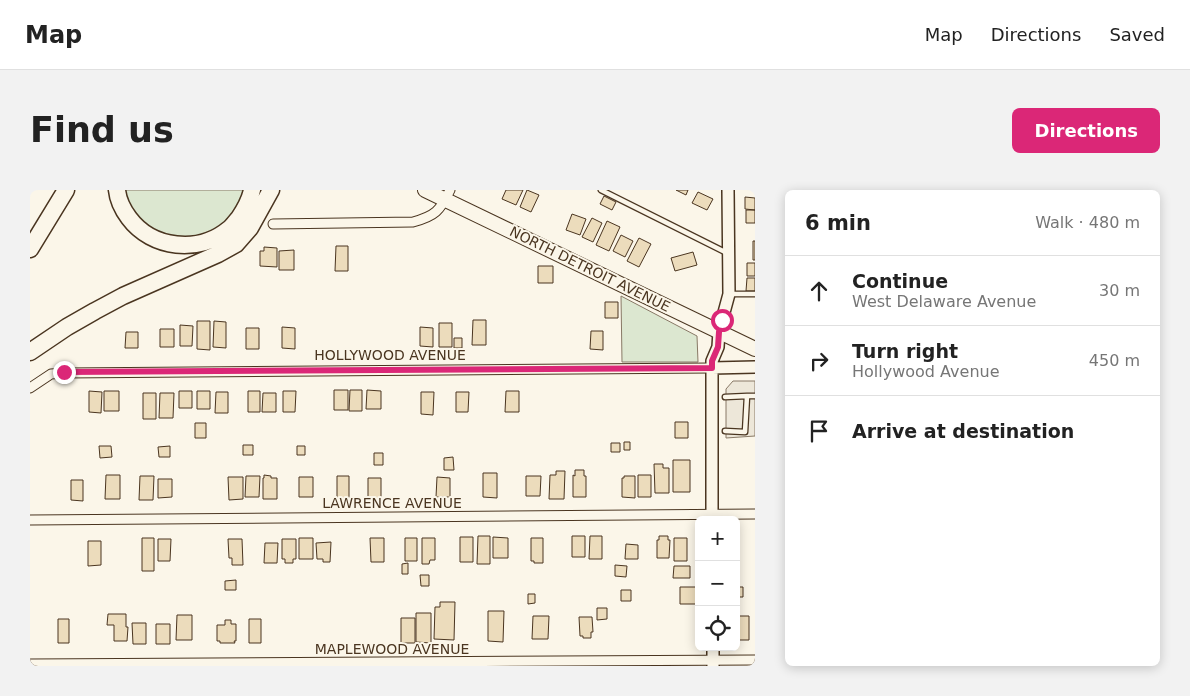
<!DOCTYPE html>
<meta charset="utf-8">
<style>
body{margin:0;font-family:"DejaVu Sans",sans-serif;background:#f2f2f2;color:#222}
.controls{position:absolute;right:15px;bottom:15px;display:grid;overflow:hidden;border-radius:8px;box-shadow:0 2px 12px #0003}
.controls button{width:45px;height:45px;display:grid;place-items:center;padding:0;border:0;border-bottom:1px solid #e0e0e0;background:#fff;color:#222;font:25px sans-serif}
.stop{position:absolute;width:15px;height:15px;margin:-11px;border:4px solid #db2777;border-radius:50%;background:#fff}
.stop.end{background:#db2777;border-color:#fff;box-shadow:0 1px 5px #0008}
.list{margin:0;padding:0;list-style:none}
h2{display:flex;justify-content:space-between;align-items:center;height:65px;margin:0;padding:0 20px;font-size:21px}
h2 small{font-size:16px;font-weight:400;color:#767676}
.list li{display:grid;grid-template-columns:32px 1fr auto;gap:15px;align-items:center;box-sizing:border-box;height:70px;padding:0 20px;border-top:1px solid #e0e0e0}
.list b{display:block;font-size:19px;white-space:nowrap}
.list p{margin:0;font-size:16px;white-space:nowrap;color:#767676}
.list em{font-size:16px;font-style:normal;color:#767676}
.icon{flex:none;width:28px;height:28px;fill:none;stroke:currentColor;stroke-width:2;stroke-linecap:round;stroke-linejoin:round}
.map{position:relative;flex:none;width:725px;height:476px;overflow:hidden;border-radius:8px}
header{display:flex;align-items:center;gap:30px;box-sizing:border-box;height:70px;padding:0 25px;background:#fff;border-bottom:1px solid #e0e0e0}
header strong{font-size:24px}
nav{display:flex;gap:28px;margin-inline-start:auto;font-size:18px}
.intro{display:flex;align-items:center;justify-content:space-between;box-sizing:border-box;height:120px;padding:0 30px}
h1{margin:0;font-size:35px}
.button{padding:12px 22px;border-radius:8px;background:#db2777;color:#fff;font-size:18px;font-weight:700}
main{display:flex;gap:30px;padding:0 30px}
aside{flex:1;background:#fff;border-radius:8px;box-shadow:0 2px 12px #0003}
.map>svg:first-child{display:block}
.green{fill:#dce7d0;stroke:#887966}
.parking{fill:#ede7d9;stroke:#887966}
.building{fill:#ecdcbc;stroke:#4a3520}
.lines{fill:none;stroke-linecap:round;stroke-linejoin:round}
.service-casing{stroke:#4a3520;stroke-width:7}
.minor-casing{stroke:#4a3520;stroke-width:11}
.tertiary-casing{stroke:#4a3520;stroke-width:14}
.primary-casing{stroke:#4a3520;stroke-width:16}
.motorway-casing{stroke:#4a3520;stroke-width:19}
.service{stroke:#fbf6e9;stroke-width:4.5}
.minor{stroke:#fbf6e9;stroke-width:9}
.tertiary{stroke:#fbf6e9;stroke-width:11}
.primary{stroke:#fbf6e9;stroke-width:14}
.motorway{stroke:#fbf6e9;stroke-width:16}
.route{stroke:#db2777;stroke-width:6}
.labels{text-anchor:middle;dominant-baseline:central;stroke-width:4;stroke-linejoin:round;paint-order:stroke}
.street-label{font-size:14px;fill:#4a3520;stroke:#fbf6e9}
</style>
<header>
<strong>Map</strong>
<nav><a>Map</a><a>Directions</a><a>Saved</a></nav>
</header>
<div class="intro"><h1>Find us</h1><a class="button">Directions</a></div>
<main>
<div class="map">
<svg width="725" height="476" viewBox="0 0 725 476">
<rect width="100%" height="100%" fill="#fbf6e9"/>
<path class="green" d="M92,0H216L208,19L195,35L181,45L149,50L110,35Z
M591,106L667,146L668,172H592Z"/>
<path class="parking" d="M703,191H725V246L696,248V199Z"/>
<path class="building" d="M476,0H493L486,15L472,9Z
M497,0L509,5L501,22L490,17Z
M646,0H658L656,5Z
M668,2L683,9L677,20L662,13Z
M574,6L586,12L582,20L570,14Z
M715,7L725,8V20L715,19Z
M716,20H725V33H716Z
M542,24L556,29L550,45L536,40Z
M562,28L572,33L563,52L552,47Z
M577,31L590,37L579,61L566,55Z
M591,45L603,51L595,67L583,61Z
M609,48L621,54L609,77L597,71Z
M723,51H725V70H723Z
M306,56H318V81H305Z
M234,57L247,58V77L230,76V61H234Z
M264,60V80H249V61Z
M663,62L667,75L645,81L641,68Z
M717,73H725V86H717Z
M508,76H523V93H508Z
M717,88H725V101H716Z
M575,112H588V128H575Z
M443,130H456V155H442Z
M167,131H180V160L167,159Z
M184,131L196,132V158L183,157Z
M409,133H422V157H409Z
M150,135L163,136L162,156H150Z
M252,137L265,138V159L252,158Z
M390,137L403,138V157L390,156Z
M216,138H229V159H216Z
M130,139H144V157H130Z
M561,141H573V160L560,159Z
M96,142H108V158H95Z
M424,148H432V158H424Z
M304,200H318V220H304Z
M320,200H332V221H319Z
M337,200L351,201V219H336Z
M59,201L72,202L71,223L59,222Z
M74,201H89V221H74Z
M149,201H162V218H149Z
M167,201H180V219H167Z
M218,201H230V222H218Z
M253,201H266L265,222H253Z
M476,201H489V222H475Z
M186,202H198V223H185Z
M391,202H404L403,225L391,224Z
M426,202H439L438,222H426Z
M113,203H126V229H113Z
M130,203H144L143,228H129Z
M233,203H246V222H232Z
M645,232H658V248H645Z
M165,233H176V248H165Z
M594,252H600V260H594Z
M581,253H590V262H581Z
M213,255H223V265H213Z
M69,256H81L82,267L70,268Z
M140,256V267H129L128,257Z
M267,256H275V265H267Z
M344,263H353V275H344Z
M423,267L424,280H414V268Z
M643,270H660V302H643Z
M624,274H633V278H639V303H625Z
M545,280H554V286H556V307H543V285L545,286Z
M526,281H535L534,309H519L520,285H526Z
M453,283H467V308L453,307Z
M76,285H90V309H75Z
M234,285L241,286V288H247V309H233V288H234Z
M608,285H621V307H608Z
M110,286H124L123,310H109Z
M216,286H230L229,307H215Z
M307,286H319V310H307Z
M496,286H511L510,306H496Z
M594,286H605V308L592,307V288H594Z
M198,287H213V309L199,310Z
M269,287H283V307H269Z
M407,287L420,288V307H406Z
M338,288H351V311H338Z
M128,289H142V307L128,308Z
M41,290H53V311L41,310Z
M448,346H460V374H447Z
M542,346H555V367H542Z
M560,346H572V369H559Z
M629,346H638V350H640L639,368H627V350H629Z
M430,347H443V372H430Z
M463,347L478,348V368H463Z
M112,348H124V381H112Z
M269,348H283V369H269Z
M340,348H354V372H341Z
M375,348H387V371H375Z
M392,348H405V370H400L399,374H392Z
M501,348H513V373H504V371H501Z
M644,348H657V371H644Z
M128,349H141L140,371H128Z
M198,349H212L213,375H202V368H199Z
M252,349H266V369H263V373H255V369H252Z
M58,351H71V375L58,376Z
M301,352L300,372H293V369H287L286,353Z
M235,353H248L247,373H234Z
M596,354L608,355V369H595Z
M378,373V384H372V374Z
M585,375L597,376L596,387L585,386Z
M644,376H660V388H643Z
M390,385H399V396H391Z
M206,390V400H195V391Z
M650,397H666V414H650Z
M706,397H713V407H706Z
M591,400H601V411H591Z
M498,404H505V413L498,414Z
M410,412H425L424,450L404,449L405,417H410Z
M567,418H577V429L567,430Z
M458,421H474L473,452L458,451Z
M386,423H401V453L386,452Z
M78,424H96V437H98L97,451H84V435H77Z
M147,425H162V450H146Z
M503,426H519L518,449H502Z
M706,426H719V450H706Z
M549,427H562L563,442H561V448H553V446H550Z
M371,428H385V453H371Z
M28,429H39V453H28Z
M219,429H231V453H219Z
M195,430H201V434H206V451H204L205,453H190V451H187V435H195Z
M102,433H116V454H103Z
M126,434H140V454H126Z"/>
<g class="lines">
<g class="service-casing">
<path id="service" d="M571,0L697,63
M700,104H725
M717,206H725
M695,241L715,242L717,206L695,207"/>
</g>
<g class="minor-casing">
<path id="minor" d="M243,34L383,32C405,26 410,21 420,0
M0,198L21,184L34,183L682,178
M0,330L725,324
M0,474L725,470"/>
</g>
<g class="tertiary-casing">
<path id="tertiary" d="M682,178L725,177
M682,330V171L688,157L689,141L699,104L698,0
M683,457V476"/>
</g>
<g class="primary-casing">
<path id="primary" d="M395,0L725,159"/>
</g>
<g class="motorway-casing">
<path id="motorway" d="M87,0C88,10 93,20 99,28C122,59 169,64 199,39C203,36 206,31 209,28C215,19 220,10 222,0
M0,59L36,0
M0,162L37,137L65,121L93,106L188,64L206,54L220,38L241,0"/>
</g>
<use href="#service" class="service"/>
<use href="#minor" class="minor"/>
<use href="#tertiary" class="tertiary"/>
<use href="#primary" class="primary"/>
<use href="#motorway" class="motorway"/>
</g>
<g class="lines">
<path class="route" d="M34,182L682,178V171L688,157L689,142L692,130"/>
</g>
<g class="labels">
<g class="street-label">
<text transform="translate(560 79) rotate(26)">NORTH DETROIT AVENUE</text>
<text x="360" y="165">HOLLYWOOD AVENUE</text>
<text x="362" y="313">LAWRENCE AVENUE</text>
<text x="362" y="459">MAPLEWOOD AVENUE</text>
</g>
</g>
</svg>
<div class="controls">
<button>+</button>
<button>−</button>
<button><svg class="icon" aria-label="locate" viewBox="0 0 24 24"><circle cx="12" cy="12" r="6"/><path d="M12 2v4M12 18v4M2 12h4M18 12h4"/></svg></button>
</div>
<div class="stop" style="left:692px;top:130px"></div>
<div class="stop end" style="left:34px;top:182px"></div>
</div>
<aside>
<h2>6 min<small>Walk · 480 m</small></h2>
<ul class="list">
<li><svg class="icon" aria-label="ahead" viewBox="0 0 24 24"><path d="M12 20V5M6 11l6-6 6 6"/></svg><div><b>Continue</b><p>West Delaware Avenue</p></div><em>30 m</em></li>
<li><svg class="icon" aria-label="right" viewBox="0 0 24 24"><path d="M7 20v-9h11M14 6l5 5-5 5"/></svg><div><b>Turn right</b><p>Hollywood Avenue</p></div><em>450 m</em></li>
<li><svg class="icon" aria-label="arrive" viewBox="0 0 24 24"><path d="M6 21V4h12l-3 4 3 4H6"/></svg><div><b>Arrive at destination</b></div></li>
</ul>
</aside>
</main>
